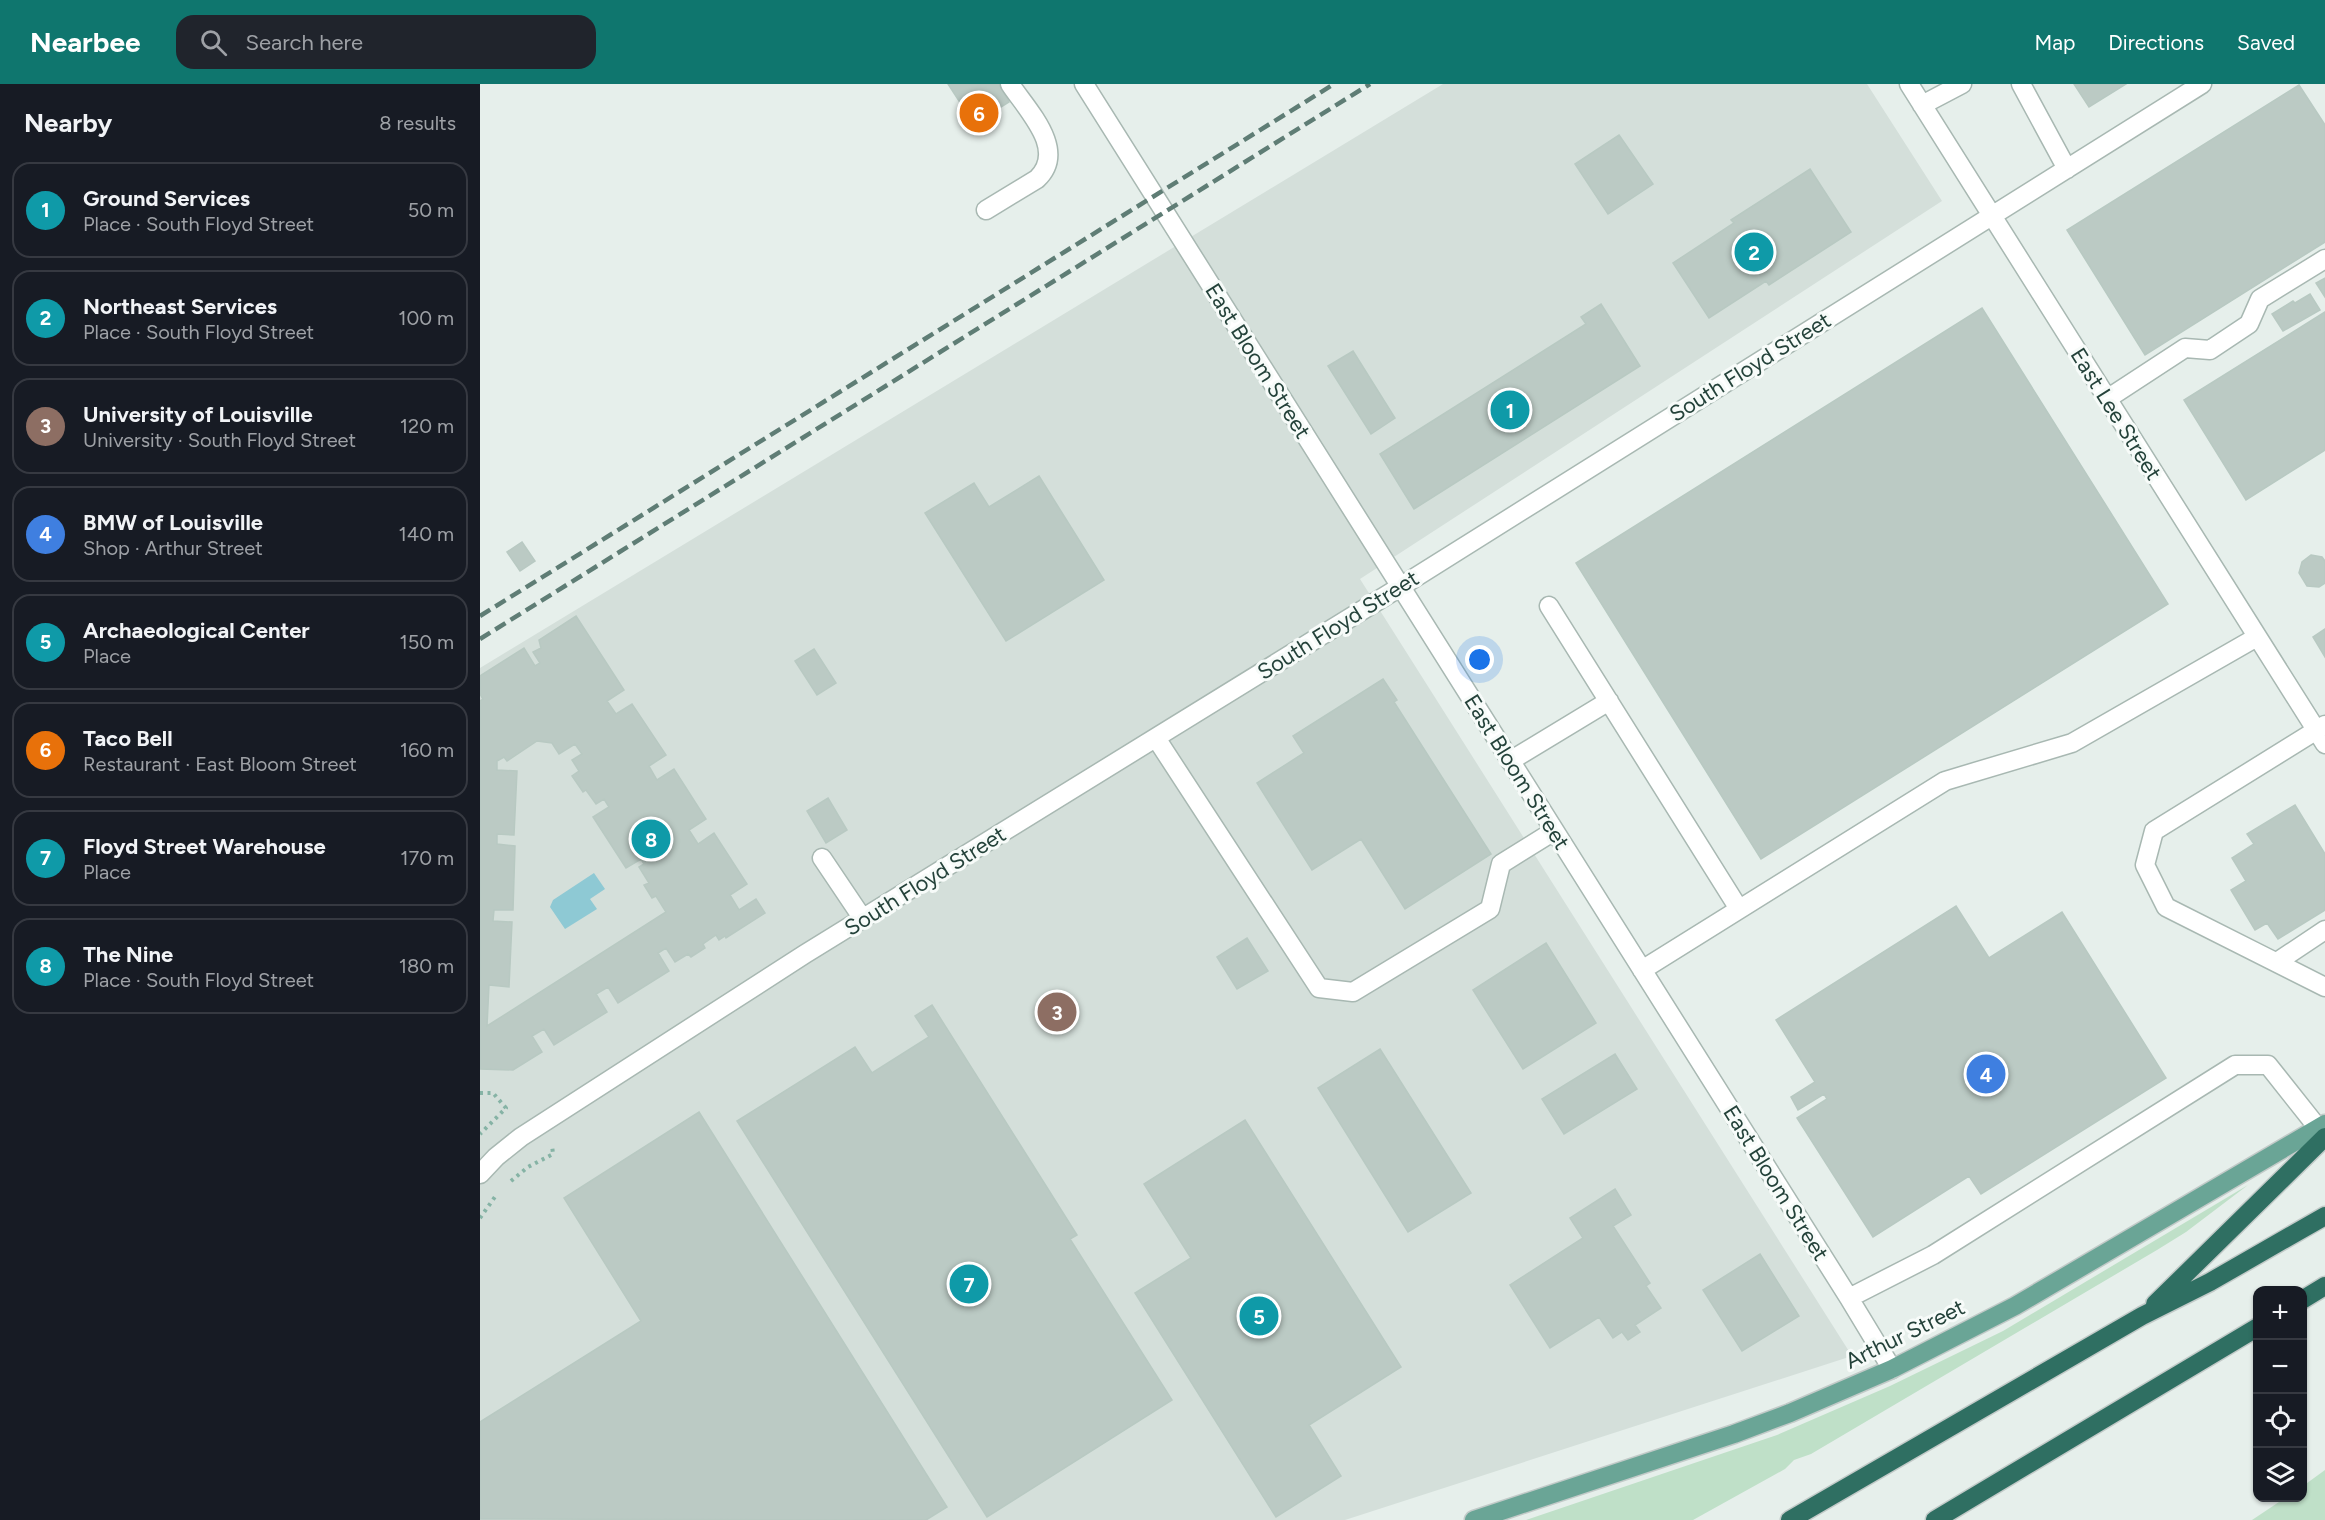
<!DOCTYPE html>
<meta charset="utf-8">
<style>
body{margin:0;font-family:Figtree,sans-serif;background:#20242c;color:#f1f3f6}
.controls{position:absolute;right:18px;bottom:18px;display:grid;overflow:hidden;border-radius:12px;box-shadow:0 2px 4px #0004}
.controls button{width:54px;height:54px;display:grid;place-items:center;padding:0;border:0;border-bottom:2px solid #363941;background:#171b24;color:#f1f3f6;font:30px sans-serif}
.you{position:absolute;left:1000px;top:576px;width:21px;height:21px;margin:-15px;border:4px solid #fff;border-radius:50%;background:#1a73e8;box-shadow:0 0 0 9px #1a73e833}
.badge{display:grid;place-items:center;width:39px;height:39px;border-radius:50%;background:#0f766e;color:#fff;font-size:20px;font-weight:700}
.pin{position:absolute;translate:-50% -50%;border:3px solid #fff;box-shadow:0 2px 6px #0006}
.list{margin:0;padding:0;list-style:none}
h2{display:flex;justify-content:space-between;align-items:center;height:78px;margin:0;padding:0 24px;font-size:26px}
h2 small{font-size:20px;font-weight:400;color:#9ea1a6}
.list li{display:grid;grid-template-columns:39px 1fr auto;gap:18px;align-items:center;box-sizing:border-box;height:96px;margin:0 12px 12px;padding:0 12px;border:2px solid #363941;border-radius:18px}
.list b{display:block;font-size:22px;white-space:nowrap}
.list p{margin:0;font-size:20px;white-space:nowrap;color:#9ea1a6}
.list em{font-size:20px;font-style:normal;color:#9ea1a6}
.icon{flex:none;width:33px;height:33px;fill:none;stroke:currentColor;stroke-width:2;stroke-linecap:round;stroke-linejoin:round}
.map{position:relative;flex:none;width:1845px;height:1436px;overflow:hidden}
header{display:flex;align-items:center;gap:36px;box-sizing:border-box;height:84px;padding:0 30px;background:#0f766e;color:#fff}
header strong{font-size:28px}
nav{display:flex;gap:33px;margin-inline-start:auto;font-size:21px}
.search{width:420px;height:54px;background:#20242c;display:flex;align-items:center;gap:15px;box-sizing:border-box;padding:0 21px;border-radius:18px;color:#9ea1a6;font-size:22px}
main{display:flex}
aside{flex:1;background:#171b24}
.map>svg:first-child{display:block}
.built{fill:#d4dfda}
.green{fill:#bfe0c8}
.water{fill:#8ec9d4}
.building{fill:#bbcac4;stroke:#b8c9c2;stroke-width:1.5;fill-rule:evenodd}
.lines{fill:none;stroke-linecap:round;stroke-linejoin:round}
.minor-casing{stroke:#a8b8b2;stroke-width:21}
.major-casing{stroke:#c2cac8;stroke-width:21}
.highway-casing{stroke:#c2cac8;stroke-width:21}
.path{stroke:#86b3a5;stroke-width:4;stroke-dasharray:3 4.5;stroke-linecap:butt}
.minor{stroke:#fff;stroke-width:18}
.major{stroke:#6aa596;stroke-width:18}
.highway{stroke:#2f6f62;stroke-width:18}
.rail{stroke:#5f7d75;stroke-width:4.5;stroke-dasharray:12 6;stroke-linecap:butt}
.labels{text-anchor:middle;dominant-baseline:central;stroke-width:6;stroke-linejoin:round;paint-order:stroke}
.street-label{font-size:22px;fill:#24423a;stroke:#f7fbf9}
</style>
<header>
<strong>Nearbee</strong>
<div class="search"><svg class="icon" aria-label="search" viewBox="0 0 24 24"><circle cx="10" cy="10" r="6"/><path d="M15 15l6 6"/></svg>Search here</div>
<nav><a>Map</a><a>Directions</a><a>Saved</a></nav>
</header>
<main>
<aside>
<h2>Nearby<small>8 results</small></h2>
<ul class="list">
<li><span class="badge" style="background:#0f9aa8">1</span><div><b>Ground Services</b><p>Place · South Floyd Street</p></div><em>50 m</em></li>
<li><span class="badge" style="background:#0f9aa8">2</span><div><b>Northeast Services</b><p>Place · South Floyd Street</p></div><em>100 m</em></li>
<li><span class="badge" style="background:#8d6e63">3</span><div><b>University of Louisville</b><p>University · South Floyd Street</p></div><em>120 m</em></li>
<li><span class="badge" style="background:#3f7fe0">4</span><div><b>BMW of Louisville</b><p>Shop · Arthur Street</p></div><em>140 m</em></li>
<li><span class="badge" style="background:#0f9aa8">5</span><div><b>Archaeological Center</b><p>Place</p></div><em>150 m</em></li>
<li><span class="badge" style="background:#e8710a">6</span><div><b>Taco Bell</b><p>Restaurant · East Bloom Street</p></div><em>160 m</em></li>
<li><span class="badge" style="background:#0f9aa8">7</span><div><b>Floyd Street Warehouse</b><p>Place</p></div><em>170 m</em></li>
<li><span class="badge" style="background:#0f9aa8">8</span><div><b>The Nine</b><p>Place · South Floyd Street</p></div><em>180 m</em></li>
</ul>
</aside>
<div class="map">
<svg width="1845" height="1436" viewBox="0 0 1845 1436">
<rect width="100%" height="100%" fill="#e6efeb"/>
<path class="built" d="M963,0H1387L1462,117L880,495L1372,1272L865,1436H0V584Z"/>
<path class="green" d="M1768,1101L1706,1148L1677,1166L1331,1370L1314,1376L1305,1385L1213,1436H1046L1297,1351L1410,1302L1523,1247Z
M1845,1386V1436H1772L1805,1414H1822L1823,1402Z"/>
<path class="water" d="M114,789L125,805L110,815L117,825L85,845L70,823L73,816Z"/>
<path class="building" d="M468,0H519L529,18L494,40Z
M1594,0H1646L1609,23Z
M1819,1L1845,41V158L1665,271L1587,146Z
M1139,51L1173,100L1128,130L1095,80Z
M1330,85L1371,148L1289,201L1286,197L1229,234L1193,179L1254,139L1251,136Z
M1845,194V213L1836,199Z
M1830,210L1840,226L1803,247L1792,230L1813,217L1815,219Z
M1121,220L1160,282L934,425L900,370L1106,240L1101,233Z
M1502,224L1688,520L1281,775L1096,479Z
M1845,228V366L1766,416L1704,316Z
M873,267L915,334L891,350L848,282Z
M559,392L624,496L526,557L445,429L494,399L509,423Z
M42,458L55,477L40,487L27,468Z
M1831,471L1842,473L1845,477V499L1839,503L1827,502L1819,489L1822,478Z
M96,532L144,606L127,617L136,630L152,620L186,671L169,682L177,696L194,685L226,735L209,746L218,760L234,749L267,800L250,811L259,826L276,815L285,829L246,854L245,852L239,856L236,851L223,860L225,864L211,873L208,870L195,878L186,864L178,869L189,887L138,919L128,903L116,910L127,928L74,961L64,945L52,952L62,968L33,986L0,985V617L3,615L0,610V592L44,564L55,582L60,579L53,568L61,564L59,556ZM57,657L72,659L79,670L95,660L102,670L92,676L99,687L92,692L103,708L106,706L116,720L124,715L129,723L113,733L146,784L161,775L164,780L159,783L169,799L164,801L172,814L176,812L186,828L7,942L9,901L29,903L32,838L13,837L14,826H33L35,762L17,760V750L34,751L37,687L17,686V677L24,673L27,677Z
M1845,545V573L1833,553Z
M334,565L356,599L337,611L315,577Z
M903,595L917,616L914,618L1011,770L925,825L881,755L832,786L777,699L824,669L813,652Z
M348,714L367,746L346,759L327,727Z
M1815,721L1845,770V826L1798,855L1787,839L1775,846L1751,806L1766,797L1752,774L1774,760L1767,750Z
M1476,822L1509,874L1582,828L1686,994L1501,1110L1489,1092L1393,1153L1317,1034L1347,1015L1344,1010L1318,1026L1311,1013L1335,998L1296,936Z
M767,854L788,887L757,905L737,873Z
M1066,859L1116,939L1043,985L993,906Z
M452,921L597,1151L590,1155L692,1316L507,1433L257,1037L375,963L392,989L449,953L435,932Z
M900,965L991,1109L928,1148L838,1004Z
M1135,970L1157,1005L1084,1050L1062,1015Z
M219,1028L467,1423L446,1436L0,1435V1338L161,1237L84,1114Z
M765,1036L921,1283L829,1341L861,1392L796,1433L655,1209L711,1174L664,1100Z
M1135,1105L1151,1131L1133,1142L1170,1199L1166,1202L1181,1224L1155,1241L1160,1248L1148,1256L1142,1248L1133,1254L1119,1233L1070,1264L1030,1201L1103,1154L1090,1134Z
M1280,1170L1319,1232L1262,1267L1223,1206Z"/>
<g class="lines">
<g class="minor-casing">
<path id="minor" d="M604,0L1369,1214L1412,1285
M1429,0L1845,660
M1541,0L1587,85
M1442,21L1482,0
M506,126L557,95C588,66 547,26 530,0
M1627,315L1705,264L1730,266L1769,240L1780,215L1845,175
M1069,522L1259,825
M1845,641L1674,747L1665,781L1686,823L1845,903
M676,654L839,904L873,908L1010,825L1021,780L1074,747
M1030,677L1129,617
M342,774L383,835
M1797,878L1845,846
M1162,886L1465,697L1592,659L1777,553
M0,1090L16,1073L41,1053L325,870L920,503L1722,0
M1369,1214L1453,1171L1755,981H1788L1838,1044"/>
</g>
<g class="major-casing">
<path id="major" d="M994,1436L1254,1350L1310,1329L1412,1285L1535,1222L1845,1040"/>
</g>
<g class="highway-casing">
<path id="highway" d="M1822,1216L1845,1202
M1675,1220L1845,1053
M1310,1436L1662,1232L1730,1198L1845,1132
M1455,1436L1778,1243"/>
</g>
<path class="path" d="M0,1009H13L26,1024L0,1050
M31,1097L48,1083L73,1070L72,1061
M0,1134L17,1110"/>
<use href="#minor" class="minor"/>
<use href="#major" class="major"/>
<use href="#highway" class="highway"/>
<path class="rail" d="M0,532L854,0
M0,555L890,0"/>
</g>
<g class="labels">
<g class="street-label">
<text transform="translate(778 277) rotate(58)">East Bloom Street</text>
<text transform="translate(1270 283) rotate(-32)">South Floyd Street</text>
<text transform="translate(1636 330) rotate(58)">East Lee Street</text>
<text transform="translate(858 541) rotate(-32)">South Floyd Street</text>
<text transform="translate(1037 688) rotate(58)">East Bloom Street</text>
<text transform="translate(445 797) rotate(-32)">South Floyd Street</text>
<text transform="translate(1296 1099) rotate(58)">East Bloom Street</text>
<text transform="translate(1425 1250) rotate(-26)">Arthur Street</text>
</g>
</g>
</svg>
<div class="controls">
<button>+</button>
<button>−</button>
<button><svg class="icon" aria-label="locate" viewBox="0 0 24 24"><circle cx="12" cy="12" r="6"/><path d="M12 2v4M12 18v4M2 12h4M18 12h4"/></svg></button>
<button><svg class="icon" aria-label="layers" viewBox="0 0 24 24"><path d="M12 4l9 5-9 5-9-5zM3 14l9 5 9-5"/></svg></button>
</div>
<div class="you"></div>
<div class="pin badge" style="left:1030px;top:326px;background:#0f9aa8">1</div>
<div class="pin badge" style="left:1274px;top:168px;background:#0f9aa8">2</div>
<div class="pin badge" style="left:577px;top:928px;background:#8d6e63">3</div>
<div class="pin badge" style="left:1506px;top:990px;background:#3f7fe0">4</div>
<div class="pin badge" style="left:779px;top:1232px;background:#0f9aa8">5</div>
<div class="pin badge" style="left:499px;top:29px;background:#e8710a">6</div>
<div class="pin badge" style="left:489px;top:1200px;background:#0f9aa8">7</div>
<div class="pin badge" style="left:171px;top:755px;background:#0f9aa8">8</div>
</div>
</main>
